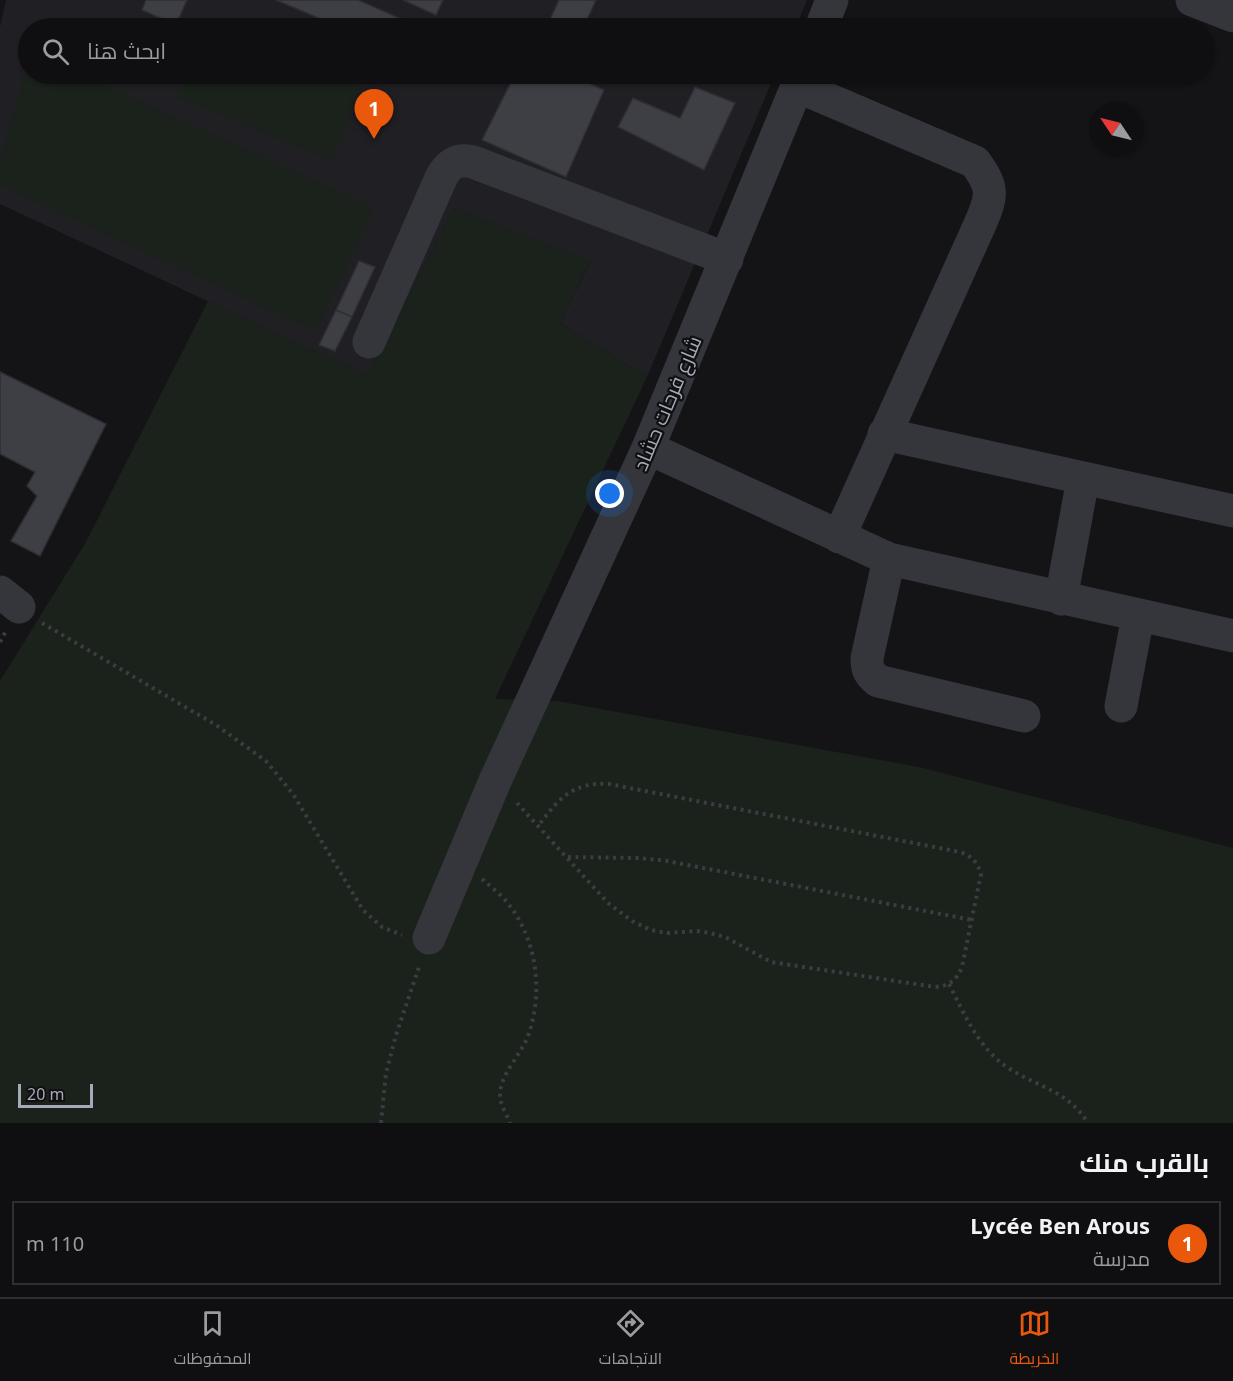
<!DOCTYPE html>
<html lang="ar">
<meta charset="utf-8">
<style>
body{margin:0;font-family:"Noto Sans",Cairo,sans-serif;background:#18181a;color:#f1f3f6;direction:rtl}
.compass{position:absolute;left:1089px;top:102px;width:54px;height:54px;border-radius:50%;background:#0f0f11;box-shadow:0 2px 4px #0004;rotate:305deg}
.scale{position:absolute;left:18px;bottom:15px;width:75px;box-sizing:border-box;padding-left:6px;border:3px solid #a5aab8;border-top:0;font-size:16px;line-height:21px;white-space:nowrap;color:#a5aab8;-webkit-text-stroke:4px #100f12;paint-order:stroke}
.you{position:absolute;left:610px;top:494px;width:21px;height:21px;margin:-15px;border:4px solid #fff;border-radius:50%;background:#1a73e8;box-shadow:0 0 0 9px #1a73e833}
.badge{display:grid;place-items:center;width:39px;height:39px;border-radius:50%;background:#ea580c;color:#fff;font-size:20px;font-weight:700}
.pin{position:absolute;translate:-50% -50px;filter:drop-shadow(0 2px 3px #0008)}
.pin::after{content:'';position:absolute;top:32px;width:21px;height:18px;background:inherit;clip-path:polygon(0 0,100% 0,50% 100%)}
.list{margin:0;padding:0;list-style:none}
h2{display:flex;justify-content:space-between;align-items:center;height:78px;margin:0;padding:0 24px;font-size:26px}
h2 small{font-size:20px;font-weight:400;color:#9b9c9f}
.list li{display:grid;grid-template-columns:39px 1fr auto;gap:18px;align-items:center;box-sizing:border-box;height:84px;margin:0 12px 12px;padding:0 12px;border:2px solid #2f2f31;border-radius:0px}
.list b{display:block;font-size:22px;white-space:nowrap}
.list p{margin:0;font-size:20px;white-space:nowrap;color:#9b9c9f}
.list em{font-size:20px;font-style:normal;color:#9b9c9f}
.icon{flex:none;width:33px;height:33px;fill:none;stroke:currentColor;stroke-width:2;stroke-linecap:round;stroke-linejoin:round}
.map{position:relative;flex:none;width:1233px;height:1123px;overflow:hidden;direction:ltr}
.search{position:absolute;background:#0f0f11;box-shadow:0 2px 4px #0004;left:18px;right:18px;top:18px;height:66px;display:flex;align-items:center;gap:15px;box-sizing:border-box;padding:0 21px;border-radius:33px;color:#9b9c9f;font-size:22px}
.sheet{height:174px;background:#0f0f11}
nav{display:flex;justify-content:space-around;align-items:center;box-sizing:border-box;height:84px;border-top:2px solid #2f2f31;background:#0f0f11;font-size:16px;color:#9b9c9f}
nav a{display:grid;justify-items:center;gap:3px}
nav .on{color:#ea580c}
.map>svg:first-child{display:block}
.built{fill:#202024}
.green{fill:#1a221b}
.building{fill:#3e3f44;stroke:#2e2e33;stroke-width:1.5}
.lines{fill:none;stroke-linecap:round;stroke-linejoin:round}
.path{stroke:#3b3d43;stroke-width:4;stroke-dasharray:3 4.5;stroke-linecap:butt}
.minor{stroke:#35363c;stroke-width:33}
.labels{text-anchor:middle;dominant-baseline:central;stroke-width:4.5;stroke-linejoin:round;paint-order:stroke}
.street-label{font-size:20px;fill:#a5aab8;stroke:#100f12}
</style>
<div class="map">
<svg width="1233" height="1123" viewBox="0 0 1233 1123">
<rect width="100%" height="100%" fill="#141417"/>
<path class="built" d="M6,0H807L795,28H28V74H775L647,377L560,323L590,262L454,208L368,376L0,204V27Z"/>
<path class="green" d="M28,62V74H81L374,207L316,332L0,185V160Z
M188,74H331L362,87L332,161L176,97Z
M454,208L590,261L560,323L647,377L495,699L557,701L919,767L1233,848V1123H0V681L86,542L208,301L368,376Z"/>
<path class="building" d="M146,0H187L176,25L142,10Z
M276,0H358L422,28H342Z
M403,0H443L436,15Z
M559,0H596L583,28H546Z
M515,74H569L604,90L566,177L482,140Z
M695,87L735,103L704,170L618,127L633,98L680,118Z
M359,261L375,267L352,317L336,310Z
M336,310L352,317L335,351L319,345Z
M0,372L106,424L40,556L11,541L37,496L27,486L35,472L0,454Z"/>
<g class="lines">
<path class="path" d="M42,623L216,725L266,761L293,794L363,910L382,927L402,935
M0,642L6,631
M517,803L608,903L632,921L651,930L667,933L697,931L710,933L725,937L771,962L935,987C949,986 957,980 962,967L981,874C977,862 972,856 960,852L609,784C573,782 559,798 539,825
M568,857L639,858L667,861L972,920
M482,879C490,886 499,893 506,901C537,938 544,991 528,1036C520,1057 495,1079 501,1102C503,1109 507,1116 510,1123
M949,984C965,1015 979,1050 1010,1069C1040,1088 1068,1091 1088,1123
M381,1123L386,1073L396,1035L420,964"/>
<path class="minor" d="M1192,0L1233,16
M821,28L832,0
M797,86L975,162C993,187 993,194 981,222L839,537
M369,342L441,178C448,164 458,158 473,162L727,259
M884,434L1233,511
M648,448L889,559L1233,636
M889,559L867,658C867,669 869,674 878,681L1024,716
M0,592L19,607
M1061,599L1083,479
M1121,706L1138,616
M429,938L495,781L648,448L802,74"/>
</g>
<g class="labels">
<g class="street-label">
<text transform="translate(667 403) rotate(-67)">شارع فرحات حشاد</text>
</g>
</g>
</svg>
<svg class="compass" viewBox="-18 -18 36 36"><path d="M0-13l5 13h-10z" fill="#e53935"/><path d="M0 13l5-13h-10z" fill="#9b9c9f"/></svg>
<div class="scale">20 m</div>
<div class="you"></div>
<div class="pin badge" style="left:374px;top:139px">1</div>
<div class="search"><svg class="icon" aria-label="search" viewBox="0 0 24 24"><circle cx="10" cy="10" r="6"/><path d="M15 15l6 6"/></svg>ابحث هنا</div>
</div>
<section class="sheet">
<h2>بالقرب منك<small></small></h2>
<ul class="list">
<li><span class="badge">1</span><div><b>Lycée Ben Arous</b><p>مدرسة</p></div><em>110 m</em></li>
</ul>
</section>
<nav>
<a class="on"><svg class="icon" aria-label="map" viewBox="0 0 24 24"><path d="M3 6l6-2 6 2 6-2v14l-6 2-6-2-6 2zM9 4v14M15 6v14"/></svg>الخريطة</a>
<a><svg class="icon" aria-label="directions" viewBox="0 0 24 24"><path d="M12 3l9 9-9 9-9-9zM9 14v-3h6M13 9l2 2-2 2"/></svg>الاتجاهات</a>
<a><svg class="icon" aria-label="saved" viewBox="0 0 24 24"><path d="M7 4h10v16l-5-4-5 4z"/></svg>المحفوظات</a>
</nav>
